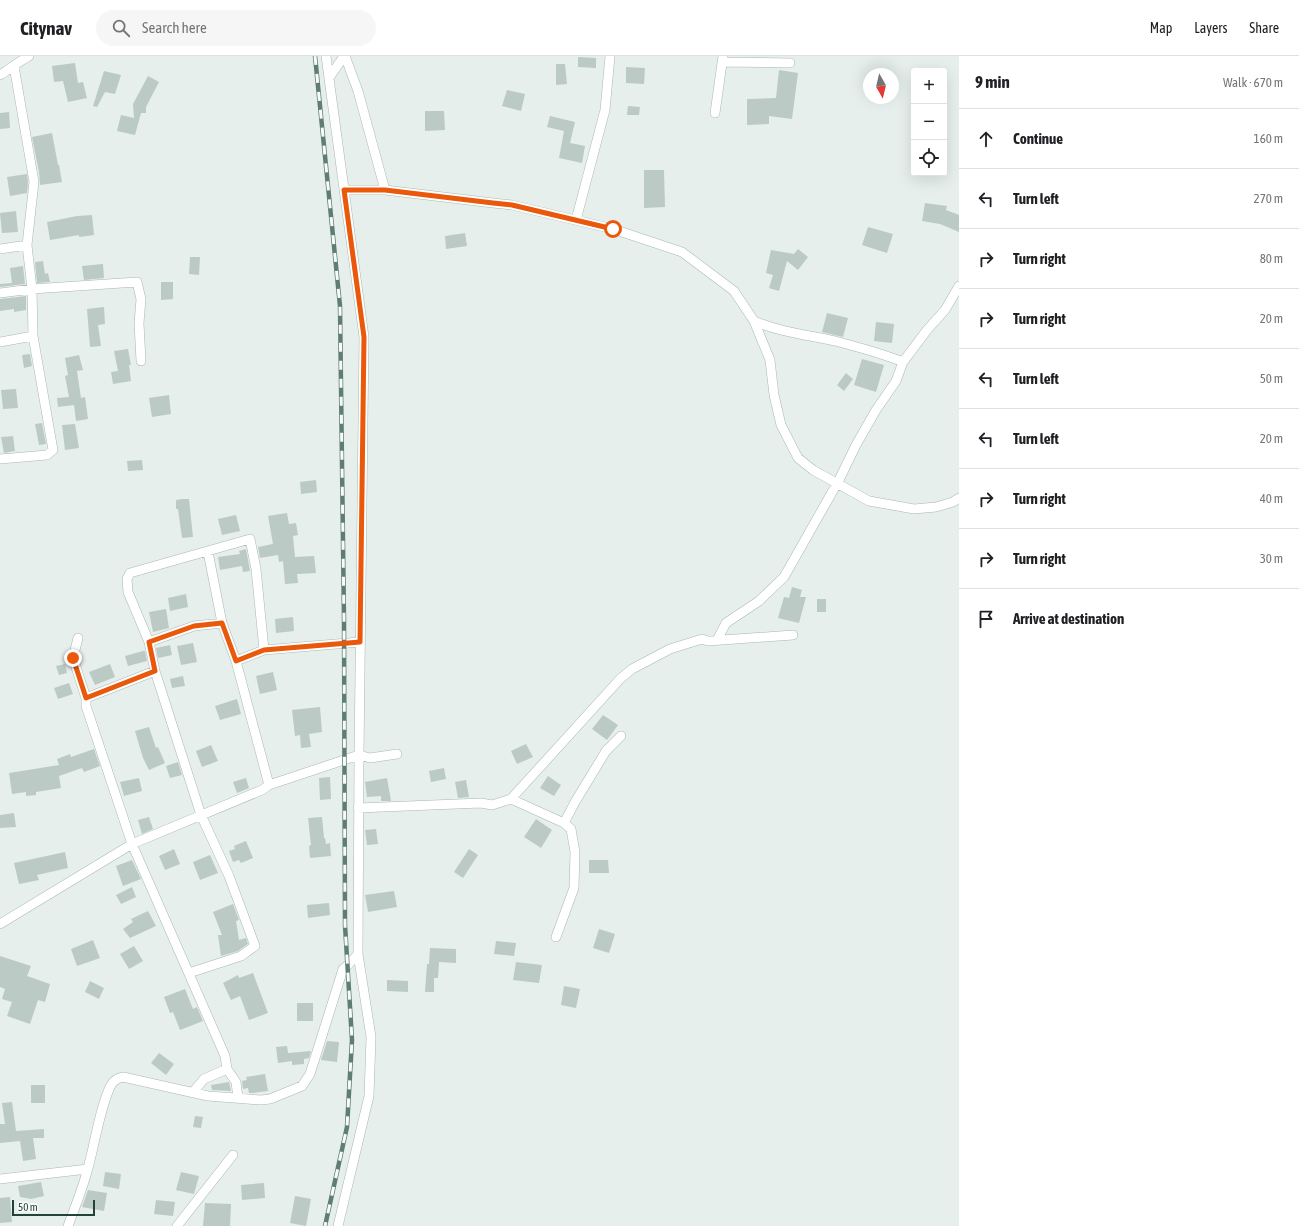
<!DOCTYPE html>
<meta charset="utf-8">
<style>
body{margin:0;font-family:"Asap Condensed",sans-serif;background:#f6f6f6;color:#202124}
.controls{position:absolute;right:12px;top:12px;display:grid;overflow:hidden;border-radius:4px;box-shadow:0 4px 16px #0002}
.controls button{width:36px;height:36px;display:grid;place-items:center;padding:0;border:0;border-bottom:1px solid #e0e0e0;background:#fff;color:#202124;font:20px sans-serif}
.compass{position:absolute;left:863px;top:12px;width:36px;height:36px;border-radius:50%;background:#fff;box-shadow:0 4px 16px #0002;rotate:172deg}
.scale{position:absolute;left:12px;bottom:10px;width:83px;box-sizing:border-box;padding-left:4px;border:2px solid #24423a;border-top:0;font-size:11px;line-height:14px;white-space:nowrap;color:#24423a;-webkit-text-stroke:3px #f7fbf9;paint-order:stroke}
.stop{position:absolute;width:12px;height:12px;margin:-9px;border:3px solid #ea580c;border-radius:50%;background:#fff}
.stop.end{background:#ea580c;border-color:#fff;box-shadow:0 1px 4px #0008}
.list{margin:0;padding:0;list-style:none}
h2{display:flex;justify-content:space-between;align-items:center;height:52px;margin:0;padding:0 16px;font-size:17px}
h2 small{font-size:13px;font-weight:400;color:#757577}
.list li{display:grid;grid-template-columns:26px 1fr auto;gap:12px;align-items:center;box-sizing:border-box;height:60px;padding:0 16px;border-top:1px solid #e0e0e0}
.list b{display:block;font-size:15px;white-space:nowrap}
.list em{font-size:13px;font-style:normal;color:#757577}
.icon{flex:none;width:22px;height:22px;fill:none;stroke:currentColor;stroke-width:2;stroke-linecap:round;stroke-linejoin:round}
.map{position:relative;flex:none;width:959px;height:1170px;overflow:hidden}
header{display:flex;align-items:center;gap:24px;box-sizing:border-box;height:56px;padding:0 20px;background:#fff;border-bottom:1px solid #e0e0e0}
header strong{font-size:19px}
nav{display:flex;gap:22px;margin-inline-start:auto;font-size:14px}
.search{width:280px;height:36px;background:#f6f6f6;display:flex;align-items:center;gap:10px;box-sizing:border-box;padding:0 14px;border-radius:22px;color:#757577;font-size:15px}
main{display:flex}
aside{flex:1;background:#fff}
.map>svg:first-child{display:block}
.building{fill:#bbcac4}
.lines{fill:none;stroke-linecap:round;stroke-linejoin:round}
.street-casing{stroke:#a8b8b2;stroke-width:10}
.street{stroke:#fff;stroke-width:9}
.rail-casing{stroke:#5f7d75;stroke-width:4.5}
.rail{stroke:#f7fbf9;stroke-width:3;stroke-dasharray:9;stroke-linecap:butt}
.route{stroke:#ea580c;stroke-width:5}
</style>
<header>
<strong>Citynav</strong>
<div class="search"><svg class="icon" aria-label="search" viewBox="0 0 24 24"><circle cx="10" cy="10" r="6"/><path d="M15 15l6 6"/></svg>Search here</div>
<nav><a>Map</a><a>Layers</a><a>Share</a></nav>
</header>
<main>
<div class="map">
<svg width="959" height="1170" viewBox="0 0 959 1170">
<rect width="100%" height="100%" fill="#e6efeb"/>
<path class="building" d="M578,1L596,2V12L578,11Z
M75,7L78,27L83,26L87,42L68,46L63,25L54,26L52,10Z
M556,8H565L567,28L556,29Z
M626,11L645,12L644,28L626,27Z
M779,14L798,17L792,63L769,60V68L747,69V43L776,42Z
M104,15L121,19L115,38L105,36L97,51L93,50Z
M148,20L159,26L146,51V57H141L135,79L117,75L121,59L134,62L133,48Z
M507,34L525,38L521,55L502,50Z
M628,50L640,51L639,59H627Z
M425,55H444L445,74L425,75Z
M9,56L10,72L0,73V57Z
M550,60L575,66L570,87L585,90L582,107L559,102L564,75L547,71Z
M52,77L58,109H59L62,126L40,129L39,116L32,81Z
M644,114H664L665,151L644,152Z
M27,118L28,126L27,137L10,140L7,121Z
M925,147L947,150L946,154L959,159V176L940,168L922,165Z
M16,155L18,176L2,177L0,157Z
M92,159L94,179L79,181V179L50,184L47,166L77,160Z
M868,171L893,178L887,197L862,189Z
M465,177L467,190L446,193L445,180Z
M798,193L808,201L798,214L787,205L779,235L769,232L773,219L766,217L771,194L794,198Z
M190,201H200L199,219L189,218Z
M43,205L45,218L48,217L50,226L37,227L35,206Z
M103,208L104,222L84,224L82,210Z
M23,210L25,228L0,231V228L12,227L10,212Z
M161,226H173V243L161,244Z
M26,240V254L14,256V253L0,255V243Z
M104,251L105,268L98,269L101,290L90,291L87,253Z
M827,257L848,262L843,281L822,276Z
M876,266L894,268L892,287L874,285Z
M128,293L131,309H129L131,325L113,328L111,316L118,315L114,295Z
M30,298L32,310L24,312L22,299Z
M79,299L83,314L77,315L81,342L85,341L88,363L76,365L74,349L58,351L57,342L69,341L65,320L68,319L65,302Z
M862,303L884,309L876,336L854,329Z
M846,317L853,323L844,335L837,329Z
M16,333L18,352L3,353L1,334Z
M169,339L171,358L152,361L149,342Z
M42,367L46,388L39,389L35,368Z
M75,368L79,392L65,394L62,369Z
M13,380L15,395L4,397L1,381Z
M142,404L143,414L128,415L127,405Z
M316,424L317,436L301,438L300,426Z
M182,443H189L193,481L182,482L178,453H176V444Z
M287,457L289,468L296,467L298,479L293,480L295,501L314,500L316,517L297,518L298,527L285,528L283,505L279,506L278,499L260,502L258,491L273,488L268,460Z
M236,459L240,475L222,479L218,463Z
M246,493L250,515L243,516L242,510L220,514L218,501L240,498L239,495Z
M792,531L802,534L800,541H806L799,567L778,562L784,541L789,542Z
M186,538L188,551L170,555L168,542Z
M817,543H826V556H817Z
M166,553L169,572L153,576L149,556Z
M293,561L294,575L276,577L275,563Z
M193,587L197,606L181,609L177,590Z
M170,589L172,599L158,602L156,592Z
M143,595H145L147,605L128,610L125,600Z
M65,608L67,617L59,619L56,610Z
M110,608L115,621L95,629L89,616Z
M273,616L277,634L260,638L256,620Z
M183,620L185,630L172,632L170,623Z
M69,627L73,638L58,643L54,632Z
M237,643L241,658L220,664L215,650Z
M320,651L322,676L309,678L311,691L301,692L300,679L295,680L292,654Z
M603,659L618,669L607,684L592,673Z
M149,671L156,692L158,691L165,707L149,714L143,702L135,675Z
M526,688L533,701L517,708L511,695Z
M211,689L218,705L202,711L196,695Z
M94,693L100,710L84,716L82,712L59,720L61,732L36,736V739L26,740V736L12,738L9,717L59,709L57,703L70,698L71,701Z
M178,706L182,719L170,722L166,710Z
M444,712L446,723L431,726L429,715Z
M548,720L561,729L554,740L540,732Z
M330,721L331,743L320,744L319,722Z
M139,722L142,735L124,740L120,726Z
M246,722L249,732L237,737L233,726Z
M387,722L391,745H381V740L367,741L365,726Z
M466,724L469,741L458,742L455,726Z
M14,757L16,771L0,772V759Z
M149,761L153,773L142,778L138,764Z
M322,761L324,782H325L326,788L330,787L331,800L310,802L309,790L311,789L308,762Z
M536,763L552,774L541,792L524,781Z
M376,773L378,788L367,789L365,774Z
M246,785L253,802L241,807L239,804L233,806L229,795L235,793L234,790Z
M174,793L180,808L165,814L159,800Z
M469,793L478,799L463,822L454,816Z
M65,796L68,812L37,819L39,824L19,828L14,807Z
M210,799L218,817L200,824L193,806Z
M132,804L141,823L123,830L116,810Z
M589,804H608L609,817H589Z
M132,831L136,841L121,848L116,839Z
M394,835L397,851L368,856L365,839Z
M329,847L330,859L308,862L307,849Z
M233,848L239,864L236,865L239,884L246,882L248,888L238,895L221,900L218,879H222L213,856Z
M148,855L156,870L130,882L123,873L133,866L131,863Z
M599,873L615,878L609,897L593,892Z
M93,884L100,902L77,910L71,893Z
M496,885L516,887L514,900L494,898Z
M134,890L143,905L129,913L120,898Z
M430,892L456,893V907L439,906L438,922H434V936H425L427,908H429Z
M0,900L31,910L27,920L50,928L45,946L38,944L30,968L7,960L12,946L2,943L5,933L0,931Z
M516,906L542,909L539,927L513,924Z
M253,917L268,957L249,964L240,940L231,944L223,927L238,919L239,922Z
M387,924L408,925V936L387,935Z
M90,925L104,932L99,943L85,936Z
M564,930L580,933L576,952L561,949Z
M185,933L193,953L197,951L203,965L180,974L173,956L170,957L164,941Z
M297,947H313V965H297Z
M327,985L339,986L337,1006L321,1004Z
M287,990L288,997L311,995L309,1002L304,1003V1008L292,1009V1005L278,1007L276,991Z
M159,997L174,1008L166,1019L151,1007Z
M265,1018L268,1035L253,1037H249L248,1032L243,1033L242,1025L247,1024L246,1021Z
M229,1026L231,1035L212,1034L211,1029Z
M31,1029H45V1047H31Z
M12,1046L16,1075L44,1073V1082H33L36,1103L23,1105L20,1085L0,1087V1068H5L2,1047Z
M195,1060L203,1061L201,1072L193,1071Z
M105,1116L121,1118L119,1133L103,1130Z
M181,1116L199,1120L194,1138L176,1134Z
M41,1126L44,1140L31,1143L20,1141L18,1130Z
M264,1127L265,1142L242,1144L241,1129Z
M88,1134L107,1137L104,1155L82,1151Z
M295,1140L311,1143L306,1170L290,1167Z
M10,1141L12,1166L0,1167V1142Z
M156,1144L175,1146L173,1160L154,1158Z
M205,1147L231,1148L230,1170H203Z"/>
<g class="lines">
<g class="street-casing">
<path id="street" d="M326,0L364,281L359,699L358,898L371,981L369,1040L338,1170
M345,0L358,35L385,134L493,147L512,149L613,173L682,196L734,235L754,265L770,304L774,339L781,369L798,402L813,414L869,445L914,453L936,451L953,446L959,442
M723,6L790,7
M0,19C10,13 18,6 29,0
M329,22L344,0
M715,57L723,0
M344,134H385
M576,164L605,54L610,0
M0,193L27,189
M0,237L32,233L137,226L141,243L139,267L141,305
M754,265C780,276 808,279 835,285C858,291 881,297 903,306
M0,286L33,280
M0,403L47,399L53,394L33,280L32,233L27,189L34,126L14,10
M208,496L222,567L236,605L269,729
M78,582L73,602L86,642V650L132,788L225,1000L227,1013L236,1026L238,1042
M717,584L726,567L759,545L784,521L839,424L856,389L876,354L896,325L903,306L927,274L945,254L959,230
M149,586L194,570L222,567
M236,605L264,594L360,586
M86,642L155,615
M511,743L564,767L571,773L575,796L574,832L556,881
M358,752L481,747L492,749L511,743L620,623L632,613L670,593L702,583L708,585L793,579
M564,767L575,746L606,695L621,680
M0,868L132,788L262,734L269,729L359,699L370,702L397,698
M189,917L241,900L255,890L229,820L201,759L155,615L149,586L128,536L127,523L130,517L250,483L256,513L264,594
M193,1036L204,1023L227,1013
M0,1123L88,1113
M68,1170C75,1151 83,1132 88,1112C95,1087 100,1051 111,1029C114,1024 118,1022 123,1021L208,1040L261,1044L270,1043L302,1030L310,1018L343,913L348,909L358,898
M177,1170L233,1099"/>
</g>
<use href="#street" class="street"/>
<g class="rail-casing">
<path id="rail" d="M315,0L340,250L344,564L345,869L352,984L347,1071L325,1170"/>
</g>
<use href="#rail" class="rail"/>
</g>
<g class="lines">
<path class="route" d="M73,602L86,642L155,615L149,586L194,570L222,567L236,605L264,594L360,586L364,281L344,134H385L493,147L512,149L613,173"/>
</g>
</svg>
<div class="controls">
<button>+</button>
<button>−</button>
<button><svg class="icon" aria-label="locate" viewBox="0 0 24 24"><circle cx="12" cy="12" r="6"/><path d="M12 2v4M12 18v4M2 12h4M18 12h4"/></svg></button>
</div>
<svg class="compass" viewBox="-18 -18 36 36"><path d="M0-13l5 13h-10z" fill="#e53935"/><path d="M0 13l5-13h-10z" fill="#757577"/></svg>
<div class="scale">50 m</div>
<div class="stop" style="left:613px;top:173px"></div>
<div class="stop end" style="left:73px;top:602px"></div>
</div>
<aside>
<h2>9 min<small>Walk · 670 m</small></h2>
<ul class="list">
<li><svg class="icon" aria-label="ahead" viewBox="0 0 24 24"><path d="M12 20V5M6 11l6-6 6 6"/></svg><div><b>Continue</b></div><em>160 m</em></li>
<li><svg class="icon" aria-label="left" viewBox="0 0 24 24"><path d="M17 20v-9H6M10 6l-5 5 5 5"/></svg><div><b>Turn left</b></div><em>270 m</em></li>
<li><svg class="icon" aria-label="right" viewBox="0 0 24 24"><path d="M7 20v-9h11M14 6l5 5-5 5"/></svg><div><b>Turn right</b></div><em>80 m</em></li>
<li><svg class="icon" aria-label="right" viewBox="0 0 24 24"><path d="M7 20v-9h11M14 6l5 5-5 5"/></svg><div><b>Turn right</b></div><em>20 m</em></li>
<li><svg class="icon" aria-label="left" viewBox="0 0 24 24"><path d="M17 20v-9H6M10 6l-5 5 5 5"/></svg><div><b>Turn left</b></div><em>50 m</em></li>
<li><svg class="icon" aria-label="left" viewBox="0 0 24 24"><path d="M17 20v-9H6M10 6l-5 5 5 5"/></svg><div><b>Turn left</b></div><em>20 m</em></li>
<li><svg class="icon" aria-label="right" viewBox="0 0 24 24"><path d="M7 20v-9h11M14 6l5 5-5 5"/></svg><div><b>Turn right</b></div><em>40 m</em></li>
<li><svg class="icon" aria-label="right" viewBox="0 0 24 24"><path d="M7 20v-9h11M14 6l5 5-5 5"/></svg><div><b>Turn right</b></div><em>30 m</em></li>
<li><svg class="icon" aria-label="arrive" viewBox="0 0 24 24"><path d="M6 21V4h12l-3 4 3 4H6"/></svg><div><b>Arrive at destination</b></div></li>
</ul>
</aside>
</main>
